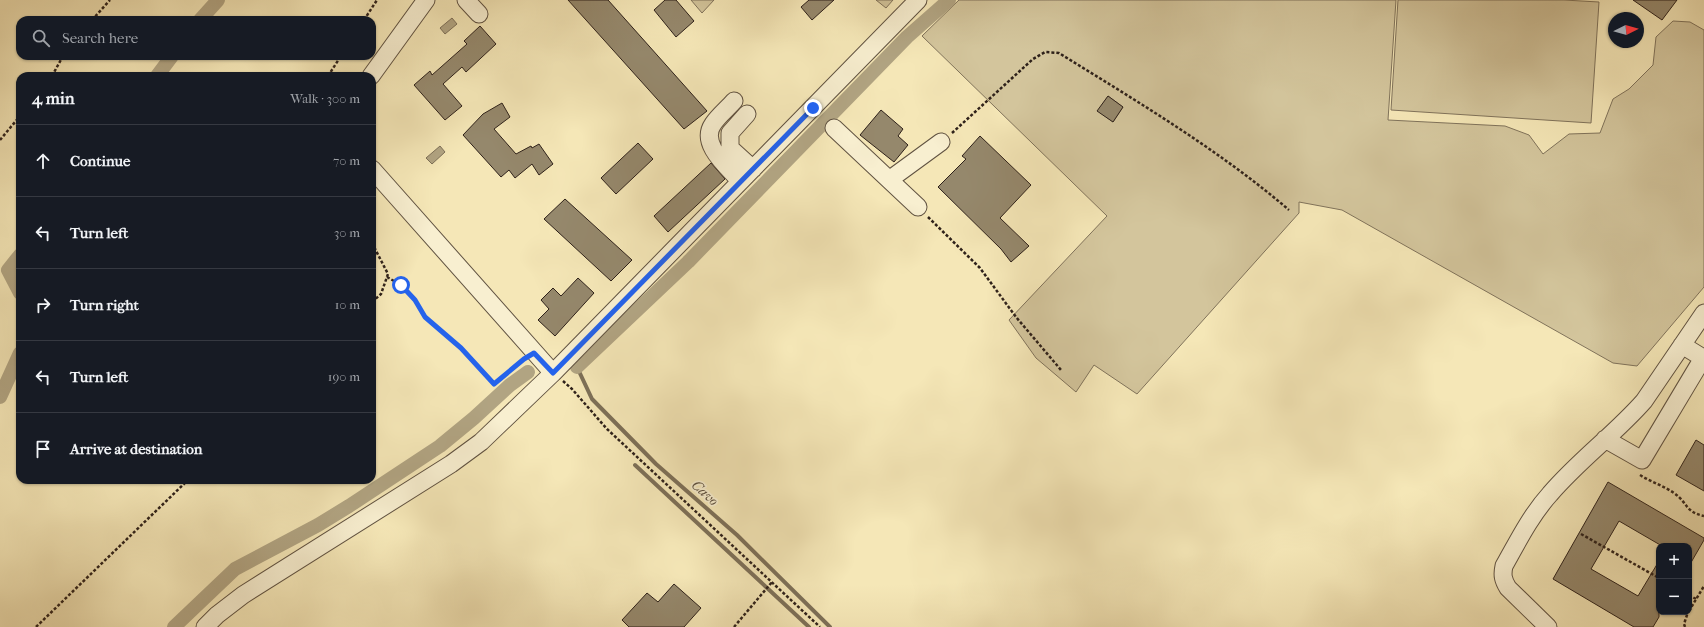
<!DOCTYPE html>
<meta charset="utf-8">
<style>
body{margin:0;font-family:"IM FELL French Canon",serif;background:#20242c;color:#f1f3f6}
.controls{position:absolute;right:12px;bottom:12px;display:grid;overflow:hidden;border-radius:8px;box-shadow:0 1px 3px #0004}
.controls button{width:36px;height:36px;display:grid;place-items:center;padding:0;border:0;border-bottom:1px solid #363941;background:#171b24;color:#f1f3f6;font:20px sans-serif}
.compass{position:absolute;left:1608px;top:12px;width:36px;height:36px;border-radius:50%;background:#171b24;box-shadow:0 1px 3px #0004;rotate:85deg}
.stop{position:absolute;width:12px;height:12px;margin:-9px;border:3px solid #2563eb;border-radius:50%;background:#fff}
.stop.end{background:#2563eb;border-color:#fff;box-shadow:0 1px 4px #0008}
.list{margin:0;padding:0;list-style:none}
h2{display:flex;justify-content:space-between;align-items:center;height:52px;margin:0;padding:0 16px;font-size:17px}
h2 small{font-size:13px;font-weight:400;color:#9ea1a6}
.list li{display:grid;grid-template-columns:26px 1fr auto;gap:12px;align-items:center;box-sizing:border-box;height:72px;padding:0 16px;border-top:1px solid #363941}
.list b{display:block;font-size:15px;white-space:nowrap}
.list em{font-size:13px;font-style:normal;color:#9ea1a6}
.icon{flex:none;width:22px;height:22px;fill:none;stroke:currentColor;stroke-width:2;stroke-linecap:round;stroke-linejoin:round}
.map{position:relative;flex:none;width:1704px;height:627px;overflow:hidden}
.search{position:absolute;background:#171b24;box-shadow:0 1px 3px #0004;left:16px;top:16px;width:360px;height:44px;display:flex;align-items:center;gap:10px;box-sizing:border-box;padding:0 14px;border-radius:12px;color:#9ea1a6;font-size:15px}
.panel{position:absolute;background:#171b24;box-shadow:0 1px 3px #0004;left:16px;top:72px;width:360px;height:412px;border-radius:12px}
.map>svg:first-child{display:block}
.green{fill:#d3c59c;stroke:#80735b;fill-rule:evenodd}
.water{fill:#b1a482;stroke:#7d7058}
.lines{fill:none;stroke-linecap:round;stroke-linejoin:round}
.stream{stroke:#7d7058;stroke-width:4}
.canal{stroke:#b1a482;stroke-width:14}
.building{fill:#95886c;stroke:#2e211a}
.minor-casing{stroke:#605241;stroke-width:19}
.path{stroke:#2e211a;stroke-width:2.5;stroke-dasharray:3 2;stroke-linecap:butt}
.minor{stroke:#f8efd0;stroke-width:17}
.route{stroke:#2563eb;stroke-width:5}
.labels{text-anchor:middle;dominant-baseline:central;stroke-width:3.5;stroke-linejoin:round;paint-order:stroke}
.water-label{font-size:14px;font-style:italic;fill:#5c4f3e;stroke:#f8efd0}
</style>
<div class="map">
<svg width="1704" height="627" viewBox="0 0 1704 627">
<rect width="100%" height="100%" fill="#f5e7b7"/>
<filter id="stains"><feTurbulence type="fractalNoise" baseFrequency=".005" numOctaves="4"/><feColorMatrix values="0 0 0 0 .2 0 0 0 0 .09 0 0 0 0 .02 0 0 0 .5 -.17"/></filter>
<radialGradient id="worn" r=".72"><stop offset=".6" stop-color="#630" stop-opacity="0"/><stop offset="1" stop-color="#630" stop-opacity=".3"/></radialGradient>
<path class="green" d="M691,0H714L702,13Z
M876,0H893L886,8Z
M959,0H1396L1388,120L1505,126L1529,135L1543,154L1569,134L1600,133L1613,99L1629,89L1653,65L1656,37L1673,21L1690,22L1704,30V287L1637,366L1613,363L1342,210L1299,202V213L1137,394L1094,365L1076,392L1036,358L1009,320L1107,216L922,36ZM1108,96L1123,107L1113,122L1098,111Z
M1398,0H1564L1599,2L1591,123L1391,110Z"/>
<path class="water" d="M452,18L457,24L445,34L440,28Z
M440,146L445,152L432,164L426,158Z"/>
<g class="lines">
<path class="stream" d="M577,367L592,399L656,464L737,535L830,627
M635,465L809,627"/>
<path class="canal" d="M200,20L218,0
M157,76L172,56
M20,255L8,270L20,293
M577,367L688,262L907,37L949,0
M0,397L20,353
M174,627L235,569L318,525L349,506L440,446L474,418L510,385L528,372"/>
</g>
<path class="building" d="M568,0H608L707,111L684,129Z
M665,0H676L694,21L676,37L654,10Z
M809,0H834L812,20L801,7Z
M1633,0H1677L1662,20Z
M480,26L496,44L466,72L462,67L443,84L462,106L445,120L414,85L430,71L432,75L467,44L464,41Z
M1108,96L1123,107L1113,122L1097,111Z
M502,103L510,117L494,129L516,154L531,146L532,148L539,144L553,164L539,175L532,164L515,178L509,170L501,177L463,135L483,114Z
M881,110L903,129L898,136L908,145L894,162L860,135Z
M980,136L1031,185L1000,218L1029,246L1011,262L1001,249L938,187L966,159L962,156Z
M638,143L653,159L616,194L601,178Z
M711,163L725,179L668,232L654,216Z
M565,199L632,260L611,281L544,219Z
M578,278L594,293L555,336L538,320L549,309L541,300L553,288L561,296Z
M1696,440L1704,445V491L1676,475Z
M1608,482L1704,538V540L1689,566V546H1662L1619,521L1591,569L1638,596L1659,561V617L1653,627H1634L1553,579Z
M674,584L701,608L684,627H629L622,620L647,593L658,602Z"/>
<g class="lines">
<g class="minor-casing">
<path id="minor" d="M466,0L479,14
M371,76L426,0
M734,101C727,109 718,116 713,124C699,144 728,167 740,181
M747,114L730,133V148L753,169
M834,128L918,207
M372,169L553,373
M889,180L941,142
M1605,439L1642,460L1703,358L1682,345
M205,627L217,615L243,595L451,464L481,442L553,373L918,0
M1548,627L1508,588C1503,580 1502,575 1504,566C1518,541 1531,515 1550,494C1579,460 1615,434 1644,401L1704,313"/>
</g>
<path class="path" d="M92,20L110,0
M364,20L377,0
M52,76L63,56
M328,76L341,56
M952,133L1033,59L1045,52L1059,53C1138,102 1219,150 1289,210
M0,140L20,116
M928,217L980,268L1016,317L1061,370
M372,243L388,274L381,294L372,302
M387,277L401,285L415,300L425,317L461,348L494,384L522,360
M563,381L572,389L607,429L820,627
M1640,475C1651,482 1664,486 1674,493C1688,503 1685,512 1704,516
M1581,534L1659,578
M1689,595L1696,599
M1689,611L1704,586
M36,627L188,480
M734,627L772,582
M1685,627L1684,624L1688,612"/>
<use href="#minor" class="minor"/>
</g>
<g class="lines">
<path class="route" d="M401,285L415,300L425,317L461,348L494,384L524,359L534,353L553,373L813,108"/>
</g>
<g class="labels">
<g class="water-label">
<text transform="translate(705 493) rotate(42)">Cavo</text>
</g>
</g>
<rect width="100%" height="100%" filter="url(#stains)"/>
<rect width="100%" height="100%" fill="url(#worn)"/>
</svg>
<div class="controls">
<button>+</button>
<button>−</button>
</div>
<svg class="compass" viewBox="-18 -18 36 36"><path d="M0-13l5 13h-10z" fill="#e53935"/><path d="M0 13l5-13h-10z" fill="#9ea1a6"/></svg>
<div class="stop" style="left:401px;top:285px"></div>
<div class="stop end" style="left:813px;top:108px"></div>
<div class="search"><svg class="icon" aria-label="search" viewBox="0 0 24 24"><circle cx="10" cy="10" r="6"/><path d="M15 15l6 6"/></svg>Search here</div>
<section class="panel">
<h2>4 min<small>Walk · 300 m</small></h2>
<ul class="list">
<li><svg class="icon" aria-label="ahead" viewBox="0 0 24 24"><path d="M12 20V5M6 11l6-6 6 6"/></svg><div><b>Continue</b></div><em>70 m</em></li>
<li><svg class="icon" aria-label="left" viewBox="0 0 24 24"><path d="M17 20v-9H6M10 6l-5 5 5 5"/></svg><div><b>Turn left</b></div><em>30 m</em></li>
<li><svg class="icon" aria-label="right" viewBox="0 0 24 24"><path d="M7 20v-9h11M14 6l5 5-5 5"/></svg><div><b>Turn right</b></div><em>10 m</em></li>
<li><svg class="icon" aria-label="left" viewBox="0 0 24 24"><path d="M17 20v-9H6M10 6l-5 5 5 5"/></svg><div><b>Turn left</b></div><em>190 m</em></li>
<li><svg class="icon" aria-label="arrive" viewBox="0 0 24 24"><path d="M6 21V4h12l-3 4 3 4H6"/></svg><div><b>Arrive at destination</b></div></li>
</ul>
</section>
</div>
